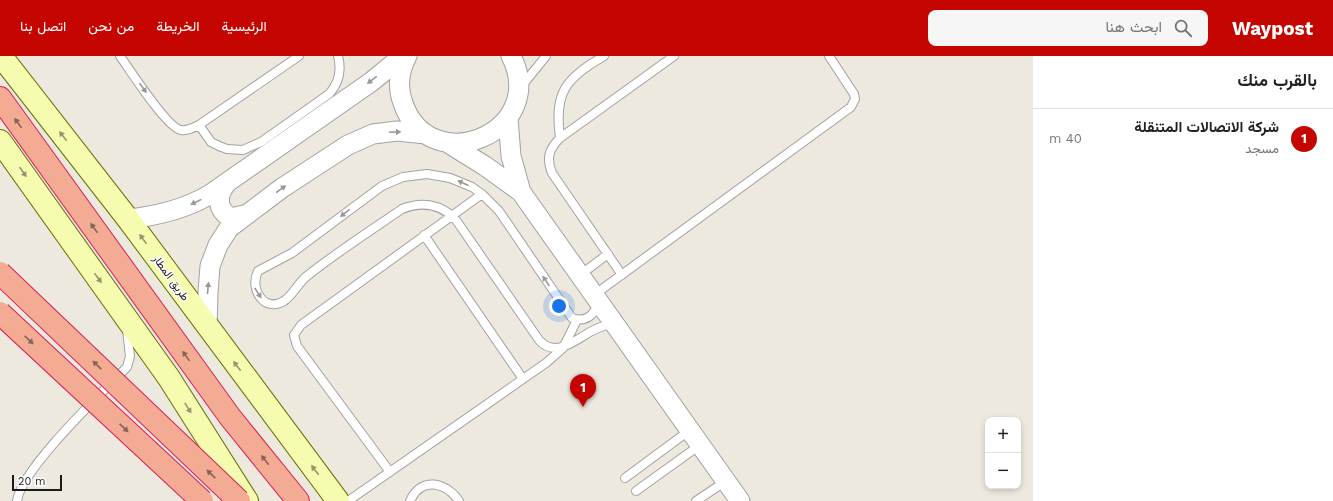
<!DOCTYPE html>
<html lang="ar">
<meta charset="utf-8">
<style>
body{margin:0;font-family:"Work Sans",Vazirmatn,sans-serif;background:#f6f6f6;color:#202124;direction:rtl}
.controls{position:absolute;right:12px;bottom:12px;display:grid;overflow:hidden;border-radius:8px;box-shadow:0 2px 6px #0003}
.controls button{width:36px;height:36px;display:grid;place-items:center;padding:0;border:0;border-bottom:1px solid #e0e0e0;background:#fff;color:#202124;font:20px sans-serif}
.scale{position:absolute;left:12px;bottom:10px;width:50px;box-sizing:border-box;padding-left:4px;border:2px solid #1b1b1b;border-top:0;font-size:11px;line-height:14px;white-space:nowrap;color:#1b1b1b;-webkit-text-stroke:3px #fff;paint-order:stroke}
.you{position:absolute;left:559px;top:250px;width:14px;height:14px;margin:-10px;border:3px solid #fff;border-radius:50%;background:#1a73e8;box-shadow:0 0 0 6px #1a73e833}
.badge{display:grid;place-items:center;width:26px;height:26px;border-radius:50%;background:#c50600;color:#fff;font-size:13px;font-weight:700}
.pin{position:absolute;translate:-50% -33px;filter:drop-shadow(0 1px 2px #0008)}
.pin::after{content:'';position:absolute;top:21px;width:14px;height:12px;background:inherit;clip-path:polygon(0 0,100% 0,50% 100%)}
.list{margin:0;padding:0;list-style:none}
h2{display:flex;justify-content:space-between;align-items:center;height:52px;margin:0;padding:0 16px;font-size:17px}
h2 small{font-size:13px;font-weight:400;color:#757577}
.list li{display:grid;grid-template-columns:26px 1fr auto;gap:12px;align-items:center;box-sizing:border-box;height:60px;padding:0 16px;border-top:1px solid #e0e0e0}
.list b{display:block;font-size:15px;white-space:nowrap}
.list p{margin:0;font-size:13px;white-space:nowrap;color:#757577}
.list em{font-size:13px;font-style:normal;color:#757577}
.icon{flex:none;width:22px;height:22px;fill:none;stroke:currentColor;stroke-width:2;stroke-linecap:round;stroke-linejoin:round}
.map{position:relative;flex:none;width:1033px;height:445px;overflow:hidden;direction:ltr}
header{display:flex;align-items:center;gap:24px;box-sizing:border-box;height:56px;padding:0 20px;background:#c50600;color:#fff}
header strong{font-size:19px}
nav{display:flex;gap:22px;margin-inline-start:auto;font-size:14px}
.search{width:280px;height:36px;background:#f6f6f6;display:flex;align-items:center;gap:10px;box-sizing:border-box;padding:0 14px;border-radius:8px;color:#757577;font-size:15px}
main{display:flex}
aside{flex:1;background:#fff}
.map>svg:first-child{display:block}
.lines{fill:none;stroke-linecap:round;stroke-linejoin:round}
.service-casing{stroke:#a2a2a2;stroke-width:10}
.tertiary-casing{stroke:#a2a2a2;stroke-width:21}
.secondary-casing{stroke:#637201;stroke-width:24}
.trunk-casing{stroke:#da1d59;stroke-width:24}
.service{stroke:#fff;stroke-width:8}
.tertiary{stroke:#fff;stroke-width:19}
.secondary{stroke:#f5fbaf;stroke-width:22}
.trunk{stroke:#f4ab93;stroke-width:22}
.trunk-bridge-casing{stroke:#da1d59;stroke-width:24;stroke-linecap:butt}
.trunk-bridge{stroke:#f4ab93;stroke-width:22}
.oneway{fill:#989898}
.oneway2{fill:#886357}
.oneway3{fill:#93966c}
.labels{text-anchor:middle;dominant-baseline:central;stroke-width:3;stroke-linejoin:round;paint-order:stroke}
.street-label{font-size:11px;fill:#1b1b1b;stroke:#fff}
</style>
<header>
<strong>Waypost</strong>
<div class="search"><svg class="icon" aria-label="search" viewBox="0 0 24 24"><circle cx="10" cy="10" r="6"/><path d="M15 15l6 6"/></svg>ابحث هنا</div>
<nav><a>الرئيسية</a><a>الخريطة</a><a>من نحن</a><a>اتصل بنا</a></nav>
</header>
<main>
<aside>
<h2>بالقرب منك<small></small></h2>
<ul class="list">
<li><span class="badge">1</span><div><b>شركة الاتصالات المتنقلة</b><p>مسجد</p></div><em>40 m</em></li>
</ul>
</aside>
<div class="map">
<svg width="1033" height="445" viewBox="0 0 1033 445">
<rect width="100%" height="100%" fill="#ede9df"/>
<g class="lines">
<g class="service-casing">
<path id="service" d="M120,0C130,14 167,72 181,74C187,75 193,72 199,69L299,0
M521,31L546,0
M199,69L211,86L219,90L227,93L243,94L261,86L329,38C339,27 342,15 338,0
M560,82C554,36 565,23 604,0
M424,179L523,323
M580,219L608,198
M622,219L552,117C546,102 549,93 560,82L674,0
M594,239L851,51L855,43L854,38L829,0
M599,248C593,259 586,267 572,262L499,155L482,138L472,131L450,122L427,118L403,121L382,130L292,197L258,215C249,233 264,257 284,245C293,239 298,227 307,220C337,196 370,175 402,153C422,145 441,148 456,164L539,284C555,302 574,285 590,276C597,272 606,269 614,267
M390,416L297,290L294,279L301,269L482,138
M625,422L690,374
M636,435L700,389
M17,445C21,413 102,337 127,311L130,300L127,274
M348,445L546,307L563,292L577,264
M410,445C421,420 446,426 459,445
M696,445L726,425"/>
</g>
<g class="tertiary-casing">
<path id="tertiary" d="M407,0C399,15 397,31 403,47C430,126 550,76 511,0
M508,62L511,100L521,136L740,445
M448,87L485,110L521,136
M226,128C216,140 217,154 231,162L248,158
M128,163C157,160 183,154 209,139L371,26L403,0
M207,271L208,236L210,210L218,189L229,172L282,132L348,89L373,78L397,75L426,78"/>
</g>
<g class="secondary-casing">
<path id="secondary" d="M1,0L128,163L338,445
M0,85L169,322L247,445"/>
</g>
<g class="trunk-casing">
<path id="trunk" d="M0,42L230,361L298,445"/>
</g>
<use href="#service" class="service"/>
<use href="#tertiary" class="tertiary"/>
<use href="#secondary" class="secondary"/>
<use href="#trunk" class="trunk"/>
<g class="trunk-bridge-casing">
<path id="trunk-bridge" d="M0,217L239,445
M0,257L202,445"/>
</g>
<use href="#trunk-bridge" class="trunk-bridge"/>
</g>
<defs><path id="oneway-solid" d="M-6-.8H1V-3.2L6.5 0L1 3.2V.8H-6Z"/></defs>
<g class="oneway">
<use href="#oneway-solid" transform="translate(372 24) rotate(143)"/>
<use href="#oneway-solid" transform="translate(143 32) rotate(54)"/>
<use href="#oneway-solid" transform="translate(395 76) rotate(-2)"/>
<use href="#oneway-solid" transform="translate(463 127) rotate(-156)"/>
<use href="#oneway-solid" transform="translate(281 133) rotate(-36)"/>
<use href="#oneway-solid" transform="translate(196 146) rotate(154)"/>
<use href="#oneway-solid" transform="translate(345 157) rotate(143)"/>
<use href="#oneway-solid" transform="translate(546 225) rotate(-124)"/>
<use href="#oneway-solid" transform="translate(208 232) rotate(-85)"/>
<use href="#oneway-solid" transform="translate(258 237) rotate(57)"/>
</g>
<g class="oneway2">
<use href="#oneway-solid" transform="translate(18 67) rotate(-126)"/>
<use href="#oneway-solid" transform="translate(94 172) rotate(-126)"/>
<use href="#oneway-solid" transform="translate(29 284) rotate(43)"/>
<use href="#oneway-solid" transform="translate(186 300) rotate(-126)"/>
<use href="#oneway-solid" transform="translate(97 309) rotate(-136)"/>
<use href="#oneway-solid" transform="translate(124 372) rotate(43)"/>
<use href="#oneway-solid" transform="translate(265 404) rotate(-129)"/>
<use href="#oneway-solid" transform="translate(211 418) rotate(-136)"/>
</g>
<g class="oneway3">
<use href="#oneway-solid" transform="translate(63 80) rotate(-128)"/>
<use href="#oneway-solid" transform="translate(23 116) rotate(55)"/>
<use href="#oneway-solid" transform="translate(143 183) rotate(-126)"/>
<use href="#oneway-solid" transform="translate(98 222) rotate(54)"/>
<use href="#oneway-solid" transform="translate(237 310) rotate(-127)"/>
<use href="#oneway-solid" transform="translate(188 352) rotate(58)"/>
<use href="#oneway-solid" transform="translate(315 414) rotate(-127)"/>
</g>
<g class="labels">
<g class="street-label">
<text transform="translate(171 222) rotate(54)">طريق المطار</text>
</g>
</g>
</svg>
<div class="controls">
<button>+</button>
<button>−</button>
</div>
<div class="scale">20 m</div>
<div class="you"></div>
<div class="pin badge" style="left:583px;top:351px">1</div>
</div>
</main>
